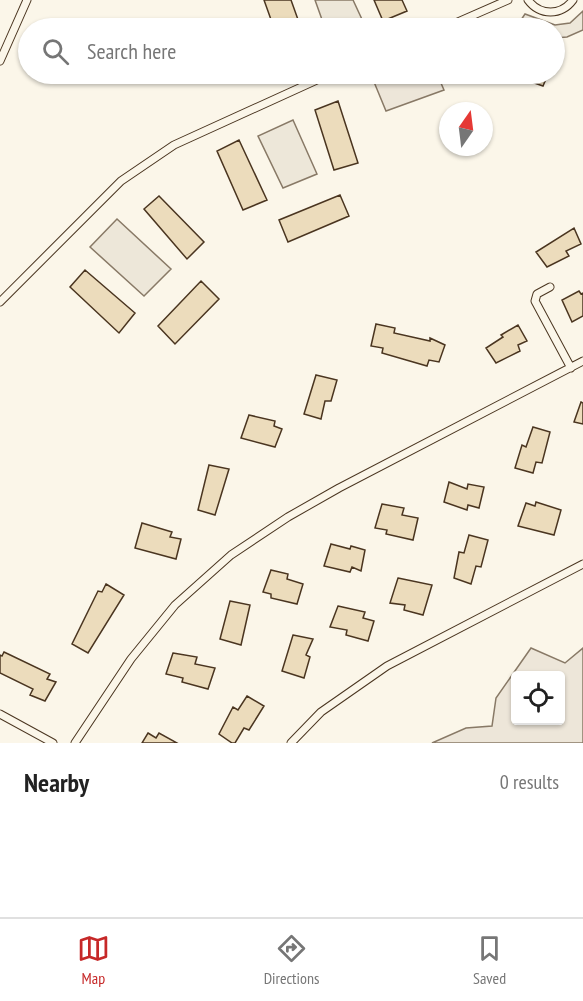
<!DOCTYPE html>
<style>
body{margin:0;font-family:"PT Sans Narrow",sans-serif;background:#f2f2f2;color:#222}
.controls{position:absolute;right:18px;bottom:18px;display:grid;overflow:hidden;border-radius:6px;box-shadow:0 2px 4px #0004}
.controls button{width:54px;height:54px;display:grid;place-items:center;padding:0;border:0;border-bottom:2px solid #e0e0e0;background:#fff;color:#222;font:30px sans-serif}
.compass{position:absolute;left:439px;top:102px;width:54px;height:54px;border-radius:50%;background:#fff;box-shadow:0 2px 4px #0004;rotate:14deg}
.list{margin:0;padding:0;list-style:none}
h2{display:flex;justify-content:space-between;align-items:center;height:78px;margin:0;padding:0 24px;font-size:26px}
h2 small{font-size:20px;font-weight:400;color:#767676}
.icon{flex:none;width:33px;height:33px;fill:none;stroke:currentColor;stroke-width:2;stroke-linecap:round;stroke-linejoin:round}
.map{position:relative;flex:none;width:583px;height:743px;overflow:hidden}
.search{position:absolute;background:#fff;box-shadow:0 2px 4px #0004;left:18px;right:18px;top:18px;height:66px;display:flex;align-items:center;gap:15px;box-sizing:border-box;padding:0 21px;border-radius:33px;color:#767676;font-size:22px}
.sheet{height:174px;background:#fff}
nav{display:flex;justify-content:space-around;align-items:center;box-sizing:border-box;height:84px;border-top:2px solid #e0e0e0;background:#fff;font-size:16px;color:#767676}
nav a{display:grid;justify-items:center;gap:3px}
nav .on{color:#c62828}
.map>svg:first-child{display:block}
.green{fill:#ede6d9;stroke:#887966;stroke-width:1.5;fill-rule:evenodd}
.parking{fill:#ede7d9;stroke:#887966;stroke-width:1.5}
.building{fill:#ecdcbc;stroke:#4a3520;stroke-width:1.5}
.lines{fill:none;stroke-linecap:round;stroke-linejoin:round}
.lane-casing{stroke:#4a3520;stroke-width:9}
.lane{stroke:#fbf6e9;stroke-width:7}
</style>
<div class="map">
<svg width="583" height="743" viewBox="0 0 583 743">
<rect width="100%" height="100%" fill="#fbf6e9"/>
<path class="green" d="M393,74H437L444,90L386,111L374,82Z
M531,648L565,663L583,648V743H432L466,728L492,726L496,698ZM516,676H560V720H516Z"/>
<path class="parking" d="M315,0H353L366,28H325Z
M583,11V30L567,37L555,38L554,28H522L517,26L525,14L555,25L570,23Z
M293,120L317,174L283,188L258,136Z
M117,219L171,269L144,296L90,247Z"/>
<path class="building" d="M264,0H291L301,28H274Z
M374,0H402L407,11L383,21Z
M509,74H548L543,86Z
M338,101L358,163L334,170L315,110Z
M239,140L267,200L243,210L217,151Z
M340,195L349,216L288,242L279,220Z
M159,196L204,242L187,259L144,209Z
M574,228L581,244L566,251L569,256L547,267L536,252Z
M85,270L135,313L119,333L70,287Z
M201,281L219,299L175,344L158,326Z
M579,291L581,294L583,293V316L572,322L562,300Z
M376,324L395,328L394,333L430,341V338L445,345L439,362L429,360L427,366L382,353L383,348L371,346Z
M518,325L527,341L518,345L520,351L496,363L486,348L503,337L501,335Z
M316,375L337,380L331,401H325L321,419L304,414Z
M581,402L583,403V424L574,422Z
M249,415L275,421L274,426L282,429L275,447L241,438Z
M533,427L550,432L542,463L536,462L533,473L515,468L522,445L526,447Z
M209,465L229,469L215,515L198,510Z
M449,482L467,489L468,484L484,487L479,508L468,505L467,510L444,502Z
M536,502L561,510L554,535L518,526L526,503L535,506Z
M382,504L404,508L402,515L418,518L413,540L386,534L387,530L375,528Z
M142,523L172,532L170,537L181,539L176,559L135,548Z
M469,535L488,540L481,567L476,566L471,584L454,578L459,552L464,553Z
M331,544L350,549L351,546L365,550L361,571L352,567L350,572L324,566Z
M271,570L288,574L287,579L303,584L297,604L271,598V594L263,592Z
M398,578L432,585L423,615L404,610L405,605L390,603Z
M106,584L124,595L88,653L72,644L98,591L102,592Z
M230,601L250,605L241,645L220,639Z
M338,606L365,612L363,618L374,621L368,641L346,635L347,630L330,627Z
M293,635L313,639L306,655L310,657L304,678L282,671Z
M4,652L50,674L47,679L56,682L45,701L30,695L33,689L0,673V655L2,656Z
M173,653L197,657L195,664L215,668L208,689L182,682L183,678L166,674Z
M247,696L264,706L249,730L244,728L235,743H232L219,734L233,707L238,710Z
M148,733L156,738L159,733L177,743H142Z"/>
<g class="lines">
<g class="lane-casing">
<path id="lane" d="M528,0C540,16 561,16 573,0
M444,28L508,0
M0,61L27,0
M550,287L537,294L535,301L571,368
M0,302L121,181L174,145L330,74
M0,714L53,743
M75,743L131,659L175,605L231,555L288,517L339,488L583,361
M291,743L321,712L387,666L583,564"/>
</g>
<use href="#lane" class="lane"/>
</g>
</svg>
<div class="controls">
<button><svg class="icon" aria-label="locate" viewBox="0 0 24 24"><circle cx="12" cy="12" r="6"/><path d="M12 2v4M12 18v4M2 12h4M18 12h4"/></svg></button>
</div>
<svg class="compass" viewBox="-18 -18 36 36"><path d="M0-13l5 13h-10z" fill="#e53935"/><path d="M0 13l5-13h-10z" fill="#767676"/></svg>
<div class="search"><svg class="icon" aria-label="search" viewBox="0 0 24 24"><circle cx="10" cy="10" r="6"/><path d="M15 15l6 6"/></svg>Search here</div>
</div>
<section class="sheet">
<h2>Nearby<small>0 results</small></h2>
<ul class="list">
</ul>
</section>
<nav>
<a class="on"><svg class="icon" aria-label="map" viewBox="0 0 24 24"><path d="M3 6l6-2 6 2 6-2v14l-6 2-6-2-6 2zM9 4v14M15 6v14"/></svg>Map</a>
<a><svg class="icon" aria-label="directions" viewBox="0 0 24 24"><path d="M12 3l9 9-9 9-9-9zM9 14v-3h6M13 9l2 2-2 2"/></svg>Directions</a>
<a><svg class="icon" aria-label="saved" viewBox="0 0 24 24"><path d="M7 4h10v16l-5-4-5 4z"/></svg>Saved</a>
</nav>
